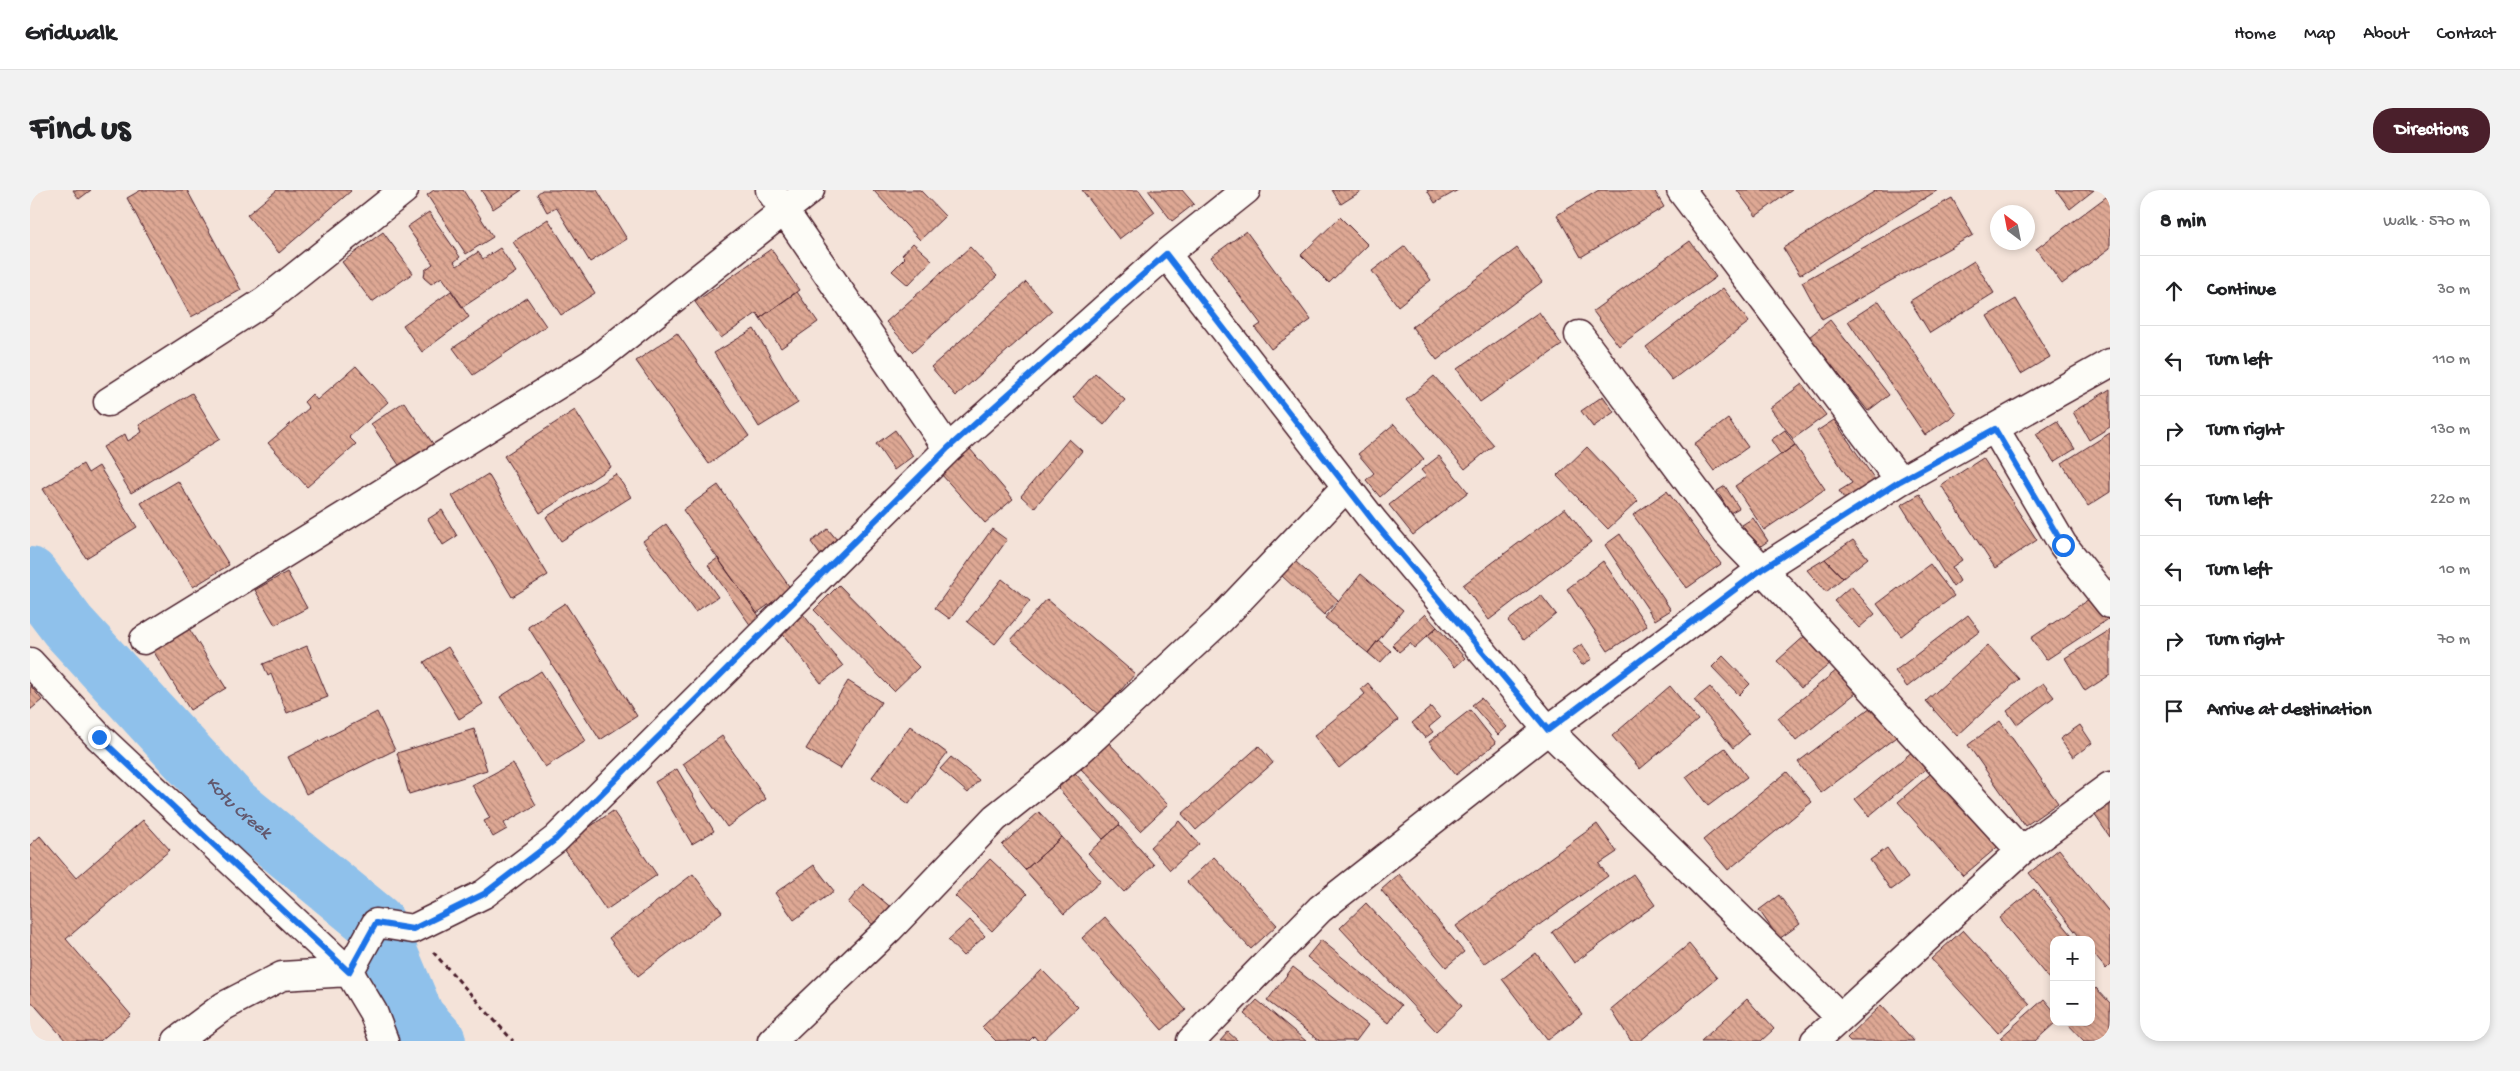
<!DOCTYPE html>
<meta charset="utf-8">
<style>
body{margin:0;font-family:"Gochi Hand",sans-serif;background:#f2f2f2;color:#202124}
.controls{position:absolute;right:15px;bottom:15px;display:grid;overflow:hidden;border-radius:10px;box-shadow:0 2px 8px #0003}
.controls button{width:45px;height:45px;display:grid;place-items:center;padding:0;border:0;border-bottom:1px solid #e0e0e0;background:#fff;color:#202124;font:25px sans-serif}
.compass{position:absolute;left:1960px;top:15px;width:45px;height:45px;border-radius:50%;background:#fff;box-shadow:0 2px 8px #0003;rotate:328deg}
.stop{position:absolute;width:15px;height:15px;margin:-11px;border:4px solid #1a73e8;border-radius:50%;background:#fff}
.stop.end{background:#1a73e8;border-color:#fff;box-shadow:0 1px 5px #0008}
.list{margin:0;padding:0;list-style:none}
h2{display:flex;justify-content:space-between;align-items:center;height:65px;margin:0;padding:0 20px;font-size:21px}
h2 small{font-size:16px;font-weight:400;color:#757577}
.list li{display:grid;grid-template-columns:32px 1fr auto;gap:15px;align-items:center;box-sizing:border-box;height:70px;padding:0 20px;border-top:1px solid #e0e0e0}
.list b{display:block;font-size:19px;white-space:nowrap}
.list em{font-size:16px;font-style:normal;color:#757577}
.icon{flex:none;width:28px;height:28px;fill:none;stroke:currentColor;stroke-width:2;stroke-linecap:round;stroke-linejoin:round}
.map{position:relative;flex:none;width:2080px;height:851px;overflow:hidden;border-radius:20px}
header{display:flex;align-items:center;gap:30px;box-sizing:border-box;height:70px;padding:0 25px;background:#fff;border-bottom:1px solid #e0e0e0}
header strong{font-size:24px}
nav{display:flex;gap:28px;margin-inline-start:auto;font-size:18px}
.intro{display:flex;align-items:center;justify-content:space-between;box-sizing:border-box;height:120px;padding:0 30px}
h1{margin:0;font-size:35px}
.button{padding:12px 22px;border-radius:20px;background:#4a1f2b;color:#fff;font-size:18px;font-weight:700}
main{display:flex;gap:30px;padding:0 30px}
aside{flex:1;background:#fff;border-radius:20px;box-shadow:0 2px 8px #0003}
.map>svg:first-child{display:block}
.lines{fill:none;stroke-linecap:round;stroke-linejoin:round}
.river{stroke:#8fc1eb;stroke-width:58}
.building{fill:url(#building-back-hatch);stroke:#4a1f2b}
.street-casing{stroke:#4a1f2b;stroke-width:31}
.path{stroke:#4a1f2b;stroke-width:3;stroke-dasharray:5 4;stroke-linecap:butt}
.street{stroke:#fdfcf7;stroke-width:28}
.route{stroke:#1a73e8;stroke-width:6}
.labels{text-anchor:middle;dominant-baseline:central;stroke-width:4.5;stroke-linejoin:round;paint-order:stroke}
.water-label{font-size:18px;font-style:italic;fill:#62586e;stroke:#fdfcf7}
</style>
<header>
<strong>Gridwalk</strong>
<nav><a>Home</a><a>Map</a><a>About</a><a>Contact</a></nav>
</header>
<div class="intro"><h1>Find us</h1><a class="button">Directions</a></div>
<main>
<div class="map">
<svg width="2080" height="851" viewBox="0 0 2080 851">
<defs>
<pattern id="building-back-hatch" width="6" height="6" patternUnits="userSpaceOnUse" patternTransform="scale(1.25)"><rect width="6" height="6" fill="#dea894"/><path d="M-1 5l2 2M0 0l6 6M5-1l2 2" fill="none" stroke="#b68879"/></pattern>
</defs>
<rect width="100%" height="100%" fill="#f4e3d9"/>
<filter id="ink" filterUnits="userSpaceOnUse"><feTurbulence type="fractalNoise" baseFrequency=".02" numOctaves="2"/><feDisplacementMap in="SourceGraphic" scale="10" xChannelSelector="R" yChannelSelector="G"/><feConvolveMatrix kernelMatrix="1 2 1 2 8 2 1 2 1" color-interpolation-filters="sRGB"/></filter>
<g filter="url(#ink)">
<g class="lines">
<path class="river" id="s1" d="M0,386L38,436L203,616L346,733L386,828L407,851"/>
</g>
<path class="building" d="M43,0H61L49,9Z
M111,0H157L211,100L161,127L97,8Z
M247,0H320L321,1L249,63L217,25Z
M404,0H433L463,47L436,64L397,5Z
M451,0H492L463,19Z
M512,0H567L597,49L560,72L526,17L517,22L507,4Z
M843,0H890L915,26L890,50Z
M1052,0H1109L1125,22L1089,49Z
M1118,0H1152L1164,14L1142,31Z
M1302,0H1333L1311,14Z
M1397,0H1428L1405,13Z
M1569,0H1624L1634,17L1551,67L1527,25Z
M1707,0H1762L1726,26Z
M1847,0H1908L1770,85L1753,58Z
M2026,0H2064L2040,19Z
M2080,4V58L2032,94L2006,59Z
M1922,8L1943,45L1792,129L1772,92Z
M399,22L430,67L424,72L427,76L448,62L453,69L470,58L486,82L433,117L412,87L401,94L394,88L395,80L403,74L377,37Z
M1310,27L1338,55L1299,93L1271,65Z
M518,29L565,103L531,125L483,52Z
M1216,41L1281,130L1241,159L1225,138L1231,134L1181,67Z
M353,42L383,83L342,112L312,72Z
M1660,51L1686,87L1589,156L1563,121Z
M883,53L902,70L878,95L862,81L875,68L872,65Z
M1375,56L1401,90L1368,116L1342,81Z
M940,57L967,86L883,162L856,132Z
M1487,58L1512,92L1407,170L1382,137Z
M741,59L769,100L730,128L727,123L691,148L665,112Z
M1944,71L1964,103L1900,143L1880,111Z
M996,92L1022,121L926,206L901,177Z
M1693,98L1719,132L1642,190L1616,157Z
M421,101L439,127L392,162L373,135Z
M767,102L788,132L751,158L730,128Z
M497,108L516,136L443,185L423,158Z
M1986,109L2020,167L1991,184L1957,126Z
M1849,111L1926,224L1895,245L1818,131Z
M1509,122L1532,155L1450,212L1427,179Z
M1800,130L1859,205L1838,221L1779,147Z
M724,139L768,213L729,237L684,163Z
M647,143L719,246L679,274L606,171Z
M326,176L358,212L319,247L326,254L277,297L238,253L279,218L274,212L282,204L287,210Z
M1065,183L1095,210L1074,235L1043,208Z
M1404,186L1464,255L1435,279L1376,210Z
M1772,194L1796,225L1763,249L1740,218Z
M2080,199V237L2059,250L2043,222Z
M162,203L190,249L101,303L73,257L95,244L98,251L112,242L109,235Z
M1573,206L1584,222L1563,237L1551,221Z
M374,212L406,258L373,281L341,234Z
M545,220L581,277L510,323L474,266Z
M1698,229L1718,257L1684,281L1664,254Z
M1804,230L1846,291L1816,311L1809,301L1822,293L1787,241Z
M2027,231L2045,259L2024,272L2006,244Z
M1364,234L1394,269L1350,307L1336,290L1344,283L1328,264Z
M865,240L883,266L864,280L846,254Z
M1755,240L1765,255L1751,265L1741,250Z
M2080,243V302L2058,316L2032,273Z
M1039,249L1052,261L1004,318L991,306Z
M1765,255L1795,299L1734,340L1705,296Z
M1557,257L1608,311L1578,339L1527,286Z
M940,259L983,309L955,333L911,284Z
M1409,266L1438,302L1383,345L1359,315L1396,286L1391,280Z
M1953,268L2007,350L1965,378L1911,295Z
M53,274L58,283L69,276L107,337L56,368L13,299Z
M458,284L518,385L482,407L422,306Z
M586,284L601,307L531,351L516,327Z
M148,291L199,375L163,397L111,313Z
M688,295L761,399L727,423L653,320Z
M1695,296L1709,318L1700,323L1687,301Z
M1637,301L1691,374L1657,398L1603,325Z
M1890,304L1932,370L1922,377L1930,391L1923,397L1871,315Z
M1535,318L1561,352L1459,430L1433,395Z
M412,320L427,346L413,355L398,329Z
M1723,328L1738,351L1728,358L1712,335Z
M636,334L688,407L665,422L613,351Z
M798,339L812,356L794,370L781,352Z
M962,339L977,350L920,429L905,418Z
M1590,344L1641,420L1625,430L1575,355Z
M1823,350L1838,368L1813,388L1795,369Z
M688,368L731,429L721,436L678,375Z
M1795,369L1813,388L1796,402L1777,380Z
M1265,371L1308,410L1294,425L1252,386Z
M1573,371L1617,436L1578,461L1537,399Z
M1900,374L1924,406L1871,446L1847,414Z
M257,382L277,418L245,435L225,400Z
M1331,384L1373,420L1338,463L1295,428Z
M972,389L1000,411L965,454L937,432Z
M809,395L889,477L864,501L784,420Z
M1821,396L1845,424L1829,438L1804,411Z
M2068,403L2080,421V428L2016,470L2001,448Z
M1511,405L1526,424L1494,450L1478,431Z
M1017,409L1105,484L1069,525L981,450Z
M535,413L607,526L570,550L498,437Z
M773,424L813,476L791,493L751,442Z
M1395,424L1407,437L1384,458L1380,453L1369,462L1362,455Z
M1938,425L1950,441L1877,497L1865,481Z
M158,437L196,498L160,520L122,459Z
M1407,437L1435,468L1425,477L1397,446Z
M2080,440V485L2055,501L2035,468Z
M1777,444L1802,472L1771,498L1747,471Z
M1348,450L1361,461L1350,473L1338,463Z
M1552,454L1562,469L1552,475L1542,461Z
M1958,455L1989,489L1927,546L1896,511Z
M277,456L298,507L257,523L241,484L238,486L233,474Z
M418,457L453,514L429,529L394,472Z
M1693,466L1720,494L1709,505L1682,477Z
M1807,480L1826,503L1766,551L1748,528Z
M511,481L556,551L515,577L470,507Z
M818,491L851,512L810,579L776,559Z
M1338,493L1368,530L1309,578L1284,546L1335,504L1331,499Z
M2013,493L2024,507L1987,535L1977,521Z
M0,495L12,510L0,520Z
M1640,496L1668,530L1610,579L1582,546Z
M1680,497L1719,544L1703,558L1664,510Z
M1451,508L1477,537L1468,545L1442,515Z
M1849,511L1873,542L1791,603L1768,572Z
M1401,517L1410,528L1399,537L1403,542L1395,548L1382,533Z
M1440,520L1466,553L1426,585L1399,552Z
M347,522L365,560L276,604L258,567Z
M1970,531L2028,613L1995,636L1938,555Z
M2050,535L2062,553L2043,567L2030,549Z
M880,536L917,563L879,614L842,587Z
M444,539L457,580L379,604L367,563Z
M692,546L736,609L697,637L653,574Z
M1079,553L1138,615L1110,641L1051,579Z
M1229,556L1243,573L1166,640L1152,624Z
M1695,558L1717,587L1678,616L1656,587Z
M1883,561L1897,578L1839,626L1825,609Z
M921,567L949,590L938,603L910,579Z
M483,573L506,615L474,633L477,639L463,647L454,631L460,628L442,595Z
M647,579L684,641L662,654L625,592Z
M1906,579L1971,654L1933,686L1868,612Z
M1757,582L1782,612L1698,680L1673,650Z
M1045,583L1090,634L1073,649L1028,598Z
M2080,613V647L2064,624Z
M583,621L627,685L576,720L532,656Z
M1009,622L1032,647L995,680L972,655Z
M113,630L140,660L36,749L101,825L70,851H36L0,810V655L10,646L46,688Z
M1149,631L1169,654L1140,680L1120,657Z
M1567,634L1587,662L1569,674L1578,686L1454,774L1426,736Z
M1089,635L1124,675L1094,702L1058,663Z
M1032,647L1071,691L1034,724L995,680Z
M1857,658L1878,688L1861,700L1840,670Z
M2029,659L2080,723V775L2076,779L2061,761V750H2052L1999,683Z
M1184,667L1247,735L1221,759L1157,692Z
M960,669L997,704L962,741L925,706Z
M784,675L804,701L764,730L745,703Z
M663,684L692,722L608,786L579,748Z
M1369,684L1434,762L1416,777L1351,700Z
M1603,684L1625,715L1544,773L1522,742Z
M833,694L863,719L847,738L818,713Z
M2004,699L2046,750H2024V785L2019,789L1969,728Z
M1749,705L1770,734L1749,749L1729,720Z
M1336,713L1432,816L1406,841L1310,738Z
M1075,727L1156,820L1132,840L1052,748Z
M940,730L955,746L933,766L918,750Z
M1933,740L2000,814L1968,843L1901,769Z
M1291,750L1371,815L1358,833L1277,767Z
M1659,754L1687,788L1610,851H1601L1581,819Z
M1506,763L1552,824L1518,850L1472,789Z
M1263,777L1338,835L1326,851H1290L1237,811Z
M1012,780L1048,817L1012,851H1008L1004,846L999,851H966L952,837Z
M2066,798L2080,813V851H2054L2036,832H2061V803Z
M1717,809L1744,839L1731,851H1671Z
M2014,809L2024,821V832H2026L2005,851H1973L1970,848Z
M1227,810L1276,851H1245L1214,824Z
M1851,815L1884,851H1820L1817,848Z
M1198,842L1208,851H1190Z"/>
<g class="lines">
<g class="street-casing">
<path id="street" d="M740,0L918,259
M1651,0L1870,291
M1136,64L1344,332L1518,540L1809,826
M1549,145L1698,344L1732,379L1991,661
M78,212L235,111L374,0
M1965,239L2033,355L2080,414
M114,450L561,174L780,0
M0,472L69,547L319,782L346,733L383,739L454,704L526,649L918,259L1136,64L1216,0
M147,851L194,816L252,786L319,782L343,822L354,851
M742,851L859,739L965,628L1048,562L1190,430L1316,297
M1161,851L1290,719L1518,540L1732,379L1870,291L2080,173
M1785,851L1991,661L2080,596"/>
</g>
<path class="path" d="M403,762L483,851"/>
<use href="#street" class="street"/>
</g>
</g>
<g class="lines" filter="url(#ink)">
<path class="route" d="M69,547L319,782L346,733L383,739L454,704L526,649L918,258L1136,64L1344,332L1518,540L1732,379L1870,291L1965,239L2033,355"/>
</g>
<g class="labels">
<g class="water-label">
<text stroke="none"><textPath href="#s1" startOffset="312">Kotu Creek</textPath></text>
</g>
</g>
</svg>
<div class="controls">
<button>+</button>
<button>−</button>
</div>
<svg class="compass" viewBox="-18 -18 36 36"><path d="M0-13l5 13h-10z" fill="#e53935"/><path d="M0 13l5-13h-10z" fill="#757577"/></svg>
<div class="stop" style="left:2033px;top:355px"></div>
<div class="stop end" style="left:69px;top:547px"></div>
</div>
<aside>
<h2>8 min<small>Walk · 570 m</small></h2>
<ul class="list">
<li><svg class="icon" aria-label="ahead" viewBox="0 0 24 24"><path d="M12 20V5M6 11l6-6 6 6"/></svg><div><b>Continue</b></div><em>30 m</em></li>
<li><svg class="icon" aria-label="left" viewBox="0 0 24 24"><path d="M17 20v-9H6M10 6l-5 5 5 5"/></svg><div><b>Turn left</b></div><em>110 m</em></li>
<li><svg class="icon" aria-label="right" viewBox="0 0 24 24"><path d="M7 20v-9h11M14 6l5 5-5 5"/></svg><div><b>Turn right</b></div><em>130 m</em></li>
<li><svg class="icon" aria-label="left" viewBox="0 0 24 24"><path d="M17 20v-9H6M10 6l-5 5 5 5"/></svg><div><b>Turn left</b></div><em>220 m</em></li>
<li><svg class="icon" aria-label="left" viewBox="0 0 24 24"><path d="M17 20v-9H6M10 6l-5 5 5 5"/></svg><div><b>Turn left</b></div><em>10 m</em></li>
<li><svg class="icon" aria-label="right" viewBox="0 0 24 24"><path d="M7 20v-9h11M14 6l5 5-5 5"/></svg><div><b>Turn right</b></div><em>70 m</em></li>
<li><svg class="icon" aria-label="arrive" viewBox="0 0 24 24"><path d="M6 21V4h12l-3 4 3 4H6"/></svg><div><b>Arrive at destination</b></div></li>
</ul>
</aside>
</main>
